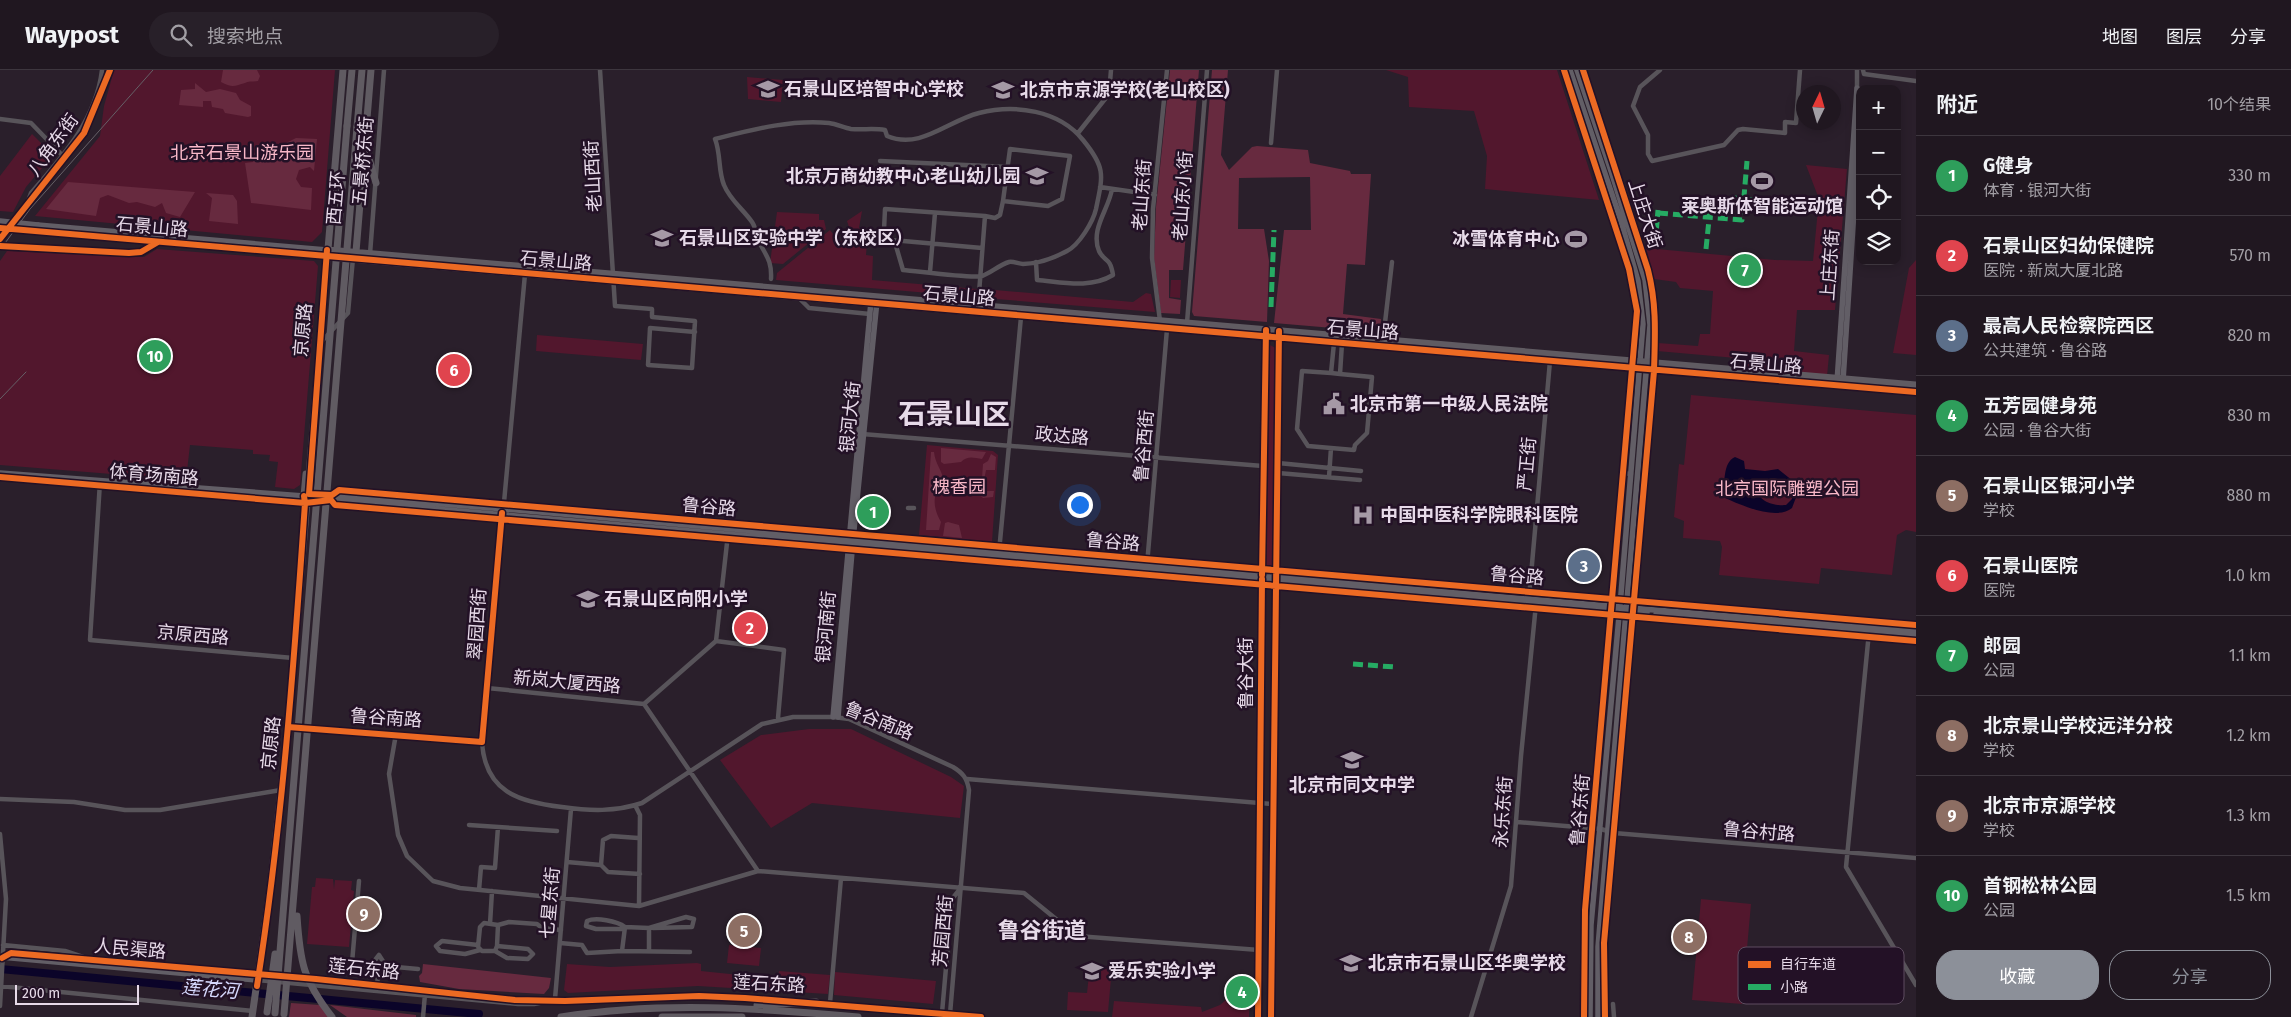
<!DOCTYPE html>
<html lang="zh">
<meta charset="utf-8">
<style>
body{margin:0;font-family:"Fira Sans","Noto Sans SC",sans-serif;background:#282029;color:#f1f3f6}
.controls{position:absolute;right:15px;top:15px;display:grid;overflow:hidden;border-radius:10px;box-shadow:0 2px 12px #0003}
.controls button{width:45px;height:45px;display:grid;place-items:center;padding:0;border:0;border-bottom:1px solid #3d363e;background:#201720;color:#f1f3f6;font:25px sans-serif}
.compass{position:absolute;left:1796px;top:15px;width:45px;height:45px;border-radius:50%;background:#201720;box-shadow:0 2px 12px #0003;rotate:5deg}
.scale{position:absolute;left:15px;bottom:12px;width:124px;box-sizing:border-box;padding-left:5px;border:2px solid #e7dae9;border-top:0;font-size:14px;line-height:18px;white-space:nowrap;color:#e7dae9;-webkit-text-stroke:4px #231126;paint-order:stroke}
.you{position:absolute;left:1079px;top:434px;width:18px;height:18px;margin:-12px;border:4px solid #fff;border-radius:50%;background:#1a73e8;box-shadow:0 0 0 8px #1a73e833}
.badge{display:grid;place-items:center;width:32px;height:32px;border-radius:50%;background:#8c9099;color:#fff;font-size:16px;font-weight:700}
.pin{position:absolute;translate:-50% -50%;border:2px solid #fff;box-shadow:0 1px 5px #0006}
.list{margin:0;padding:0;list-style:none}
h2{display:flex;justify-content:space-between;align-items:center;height:65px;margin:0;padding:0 20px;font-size:21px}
h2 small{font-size:16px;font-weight:400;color:#a29fa5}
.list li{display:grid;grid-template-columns:32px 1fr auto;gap:15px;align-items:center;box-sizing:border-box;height:80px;padding:0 20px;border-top:1px solid #3d363e}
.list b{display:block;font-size:19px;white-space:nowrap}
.list p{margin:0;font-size:16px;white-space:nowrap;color:#a29fa5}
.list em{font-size:16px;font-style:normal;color:#a29fa5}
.actions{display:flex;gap:10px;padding:15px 20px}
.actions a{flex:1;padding:11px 0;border:1px solid #8c9099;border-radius:20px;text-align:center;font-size:18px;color:#8c9099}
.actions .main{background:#8c9099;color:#fff}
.icon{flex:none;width:28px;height:28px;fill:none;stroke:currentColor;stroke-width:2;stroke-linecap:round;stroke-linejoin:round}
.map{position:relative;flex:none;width:1916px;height:947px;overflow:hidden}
header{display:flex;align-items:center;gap:30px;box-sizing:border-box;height:70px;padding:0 25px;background:#201720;border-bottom:1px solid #3d363e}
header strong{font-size:24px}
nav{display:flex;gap:28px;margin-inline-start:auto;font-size:18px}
.search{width:350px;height:45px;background:#282029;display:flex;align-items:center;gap:12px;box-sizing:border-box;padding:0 18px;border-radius:28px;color:#a29fa5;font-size:19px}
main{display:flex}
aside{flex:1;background:#201720}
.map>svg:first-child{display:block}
.green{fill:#52172d}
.forest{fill:#672a3f}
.water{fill:#0b0429;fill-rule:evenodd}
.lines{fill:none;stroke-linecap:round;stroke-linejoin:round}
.river{stroke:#0b0429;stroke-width:8}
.minor{stroke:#58545a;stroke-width:4.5}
.major{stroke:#625e66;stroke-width:5.5}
.highway{stroke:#605b62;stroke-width:7}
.rail{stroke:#666067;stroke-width:1}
.major-bridge{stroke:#625e66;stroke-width:5.5}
.highway-bridge{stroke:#605b62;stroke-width:7}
.quiet{stroke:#26ab63;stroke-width:5;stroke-dasharray:10 5;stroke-linecap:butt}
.cycleway-casing{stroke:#231126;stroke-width:9}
.cycleway{stroke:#ed6a23;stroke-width:6}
.labels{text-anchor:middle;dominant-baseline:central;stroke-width:5;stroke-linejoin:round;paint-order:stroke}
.poi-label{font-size:18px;font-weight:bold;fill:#e7dae9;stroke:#231126;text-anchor:start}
.street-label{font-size:18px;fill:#e7dae9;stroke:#231126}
.park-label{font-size:18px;fill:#f9b8c8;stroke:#231126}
.water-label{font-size:19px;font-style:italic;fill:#d6d9fe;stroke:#231126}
.district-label{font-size:22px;font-weight:bold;fill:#e7dae9;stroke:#231126}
.town-label{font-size:28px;font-weight:bold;fill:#e7dae9;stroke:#231126}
.key{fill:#231126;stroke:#5e4d60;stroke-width:1}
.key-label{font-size:14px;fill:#e7dae9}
</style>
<header>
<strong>Waypost</strong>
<div class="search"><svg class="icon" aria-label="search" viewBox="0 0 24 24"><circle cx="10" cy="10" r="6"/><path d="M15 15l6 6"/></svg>搜索地点</div>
<nav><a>地图</a><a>图层</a><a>分享</a></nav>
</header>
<main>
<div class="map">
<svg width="1916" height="947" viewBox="0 0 1916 947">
<rect width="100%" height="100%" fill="#2a1f2b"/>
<path class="green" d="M114,0H335L322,162L312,172L35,146L100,66L104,36Z
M1386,0H1557L1599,130L1485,119L1487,86L1474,41L1409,37L1408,7Z
M747,7L783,10L781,32L748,29Z
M32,64L53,85L26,117L13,142L0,141V106Z
M1806,95L1847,99L1835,240H1797L1794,281L1829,285L1827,306L1748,298L1736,288L1657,281L1658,273L1698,276L1700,264H1710L1713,221L1680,218L1676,212L1654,209L1646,178L1775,190L1813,191L1819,129Z
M862,141L859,158L868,159L866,185L873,186L872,210L977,219L976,227L776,210L777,203L830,160L839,172L852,166L847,151Z
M777,142L819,144V150H824L826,159L783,194L770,193Z
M157,179L314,191L318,196L300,415L294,419L275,417L278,392L269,391L270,385L253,384V380L190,375L186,410L0,395V191L7,181L144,187Z
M1916,190V285L1893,283L1909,198Z
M1171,210H1181L1180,228L1170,227Z
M983,219L1133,232L1146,223L1151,224L1155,242L983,228Z
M537,265L643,274L641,290L536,281Z
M1270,275L1277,279L1274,496L1265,495L1268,277Z
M1691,325L1916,345V462L1906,460L1897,465L1892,505L1821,498L1819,514L1719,505L1722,477L1720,471L1683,468L1684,451L1674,447L1679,394L1684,395Z
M927,375L993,381L998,385L992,472L919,465Z
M809,659H851L951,707L964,716L960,748L812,733L771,758L720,690L761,665Z
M316,808L333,809L334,819L335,810L352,811L351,820L354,821L349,877L307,874L312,817H315Z
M1701,829L1751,834L1742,934L1692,930Z
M729,875L761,878L759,896L727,893Z
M697,893L701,894V901L778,909L779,901L830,905L828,924L698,916L568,923L564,920L567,894L610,897Z
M1090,895L1112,897L1108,942L1067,940L1068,922L1087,923Z
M835,902L936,911L933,934L834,925Z
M1244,914H1250L1249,947H1112L1114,931L1201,937L1202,942L1220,935Z"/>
<path class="forest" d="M223,0H257L260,6L258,11C254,12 248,11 245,13C235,16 232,18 221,12Z
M1170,0H1199L1183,200H1169V228L1181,230L1180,244L1161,243L1154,188L1156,137Z
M1212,0H1228L1221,85L1229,100L1252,77L1257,76L1308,80L1310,93L1350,101L1351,104H1371L1365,195L1347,194L1343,244L1381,249L1380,262L1274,253L1284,160H1311L1310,107L1239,108L1238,159H1264L1269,191L1267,252L1194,246L1192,242Z
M195,13L206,22L220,19L236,23L240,30L251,36V46L248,47L225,43L223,39L212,37L211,31H203V37L179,35L181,20L195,19Z
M296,68L317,69L314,101L310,97L299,100L296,109L301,117L312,118L311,140L251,133L245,93L253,92L252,82L262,85Z
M68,112L195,122L180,147L166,143L162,133L155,137L137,132L129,133L108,125L100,128L96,146L46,139Z
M206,123L233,125L237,131L238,154L209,151L212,128Z
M941,378L986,382L982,389C974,388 968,385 961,392L944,394L941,392Z
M931,382H934C935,394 943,401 944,413C931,424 933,438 941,452L939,460H926Z
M991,384L996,387L995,400H986L982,421H994L993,427L983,428L975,420L976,415L982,408L983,394L988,391Z
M948,452L959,455L962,468L943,466L945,453Z
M423,894L551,908L549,918L544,924L459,919L420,912L419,906L422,903Z
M291,933L320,935L329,947H289Z
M330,935L416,945V947H347Z"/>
<path class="water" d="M1735,387L1744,391L1745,399L1765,401L1778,399L1793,411L1798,422L1792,438C1776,451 1741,435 1725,428L1722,424C1726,413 1722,393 1735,387ZM1781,409L1793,417L1792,429L1786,435C1774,436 1758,432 1757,418L1759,416L1771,417L1774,411Z"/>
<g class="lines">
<path class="river" d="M0,899L479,944"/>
<path class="minor" d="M600,0L615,236L652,239V247L695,251L692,298L648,295L650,258L695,262
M1660,0L1640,17L1633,36L1648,65V84L1652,91L1724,75L1738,60L1743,59L1785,63V52L1796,53L1800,0
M1863,0L1864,4L1916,11
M1857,18V0
M0,49L31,53L62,85
M1078,63L1109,24L1111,0
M1271,73L1277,0
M880,91L1008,97
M1100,117L1155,125
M28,131L31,123C63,86 96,50 102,0
M985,146L995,148L1000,145L1003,131L1048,136L1062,129L1070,86L1010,79L1003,131
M0,169L84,63L99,30L103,11
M892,170L982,178
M0,176L129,183L141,182L158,172
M370,184L384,0
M1036,192L1037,210C1062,212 1090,219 1113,205C1110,186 1104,192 1099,181C1090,159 1109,139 1112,119
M930,202L935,143
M525,204L482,672C485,722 519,732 562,737C590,741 615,742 642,733L762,654L793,647H833L849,649L953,697C963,703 967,708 969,720L950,944
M771,209C772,190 766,186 758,170C755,164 756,157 752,152C743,139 730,130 724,115C718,101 721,84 715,69C751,60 792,49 829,53C837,54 844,58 851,59C863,60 874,58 885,60L887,66C921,80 947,51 979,43C1015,34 1059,40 1083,70C1106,98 1103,105 1096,139C1093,152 1079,175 1067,181C1054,188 1039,194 1023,194C1019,194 1013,191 1009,192C999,195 991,203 982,206C972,209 917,201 903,200L896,176L884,160L885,139L985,146L978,236
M798,227L809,238L870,244
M1160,251L1152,188L1153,139L1167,0
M1187,253L1207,0
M1383,270L1392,192
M322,271L348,243L353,188
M1334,273L1331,303L1340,304L1342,273
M1331,303L1302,301L1297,359L1308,376L1354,380L1355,375L1367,363L1372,307L1340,304
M862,364L1263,396
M1278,393L1361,401
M1278,403L1360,410
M1631,404L1623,403L1633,297
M1329,407L1331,378
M100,412L90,570L293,588
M908,438H914
M999,482L1021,247
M1147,495L1167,259
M1529,528L1550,291
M1633,538L1654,301L1652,298
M1869,562L1846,797L1916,915
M716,571L784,580L778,648
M487,618L644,634
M644,634L716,571L728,464
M644,634L758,801
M288,657L482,672
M396,664L389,704L398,765L407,786L433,811L460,818L639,836L758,801L1024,823L1077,866L1259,880
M967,709L1273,734
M0,729L74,732L125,740H160L281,720
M635,735L640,745L639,836
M1517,752L1601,759L1614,763L1916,788
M469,755L557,761
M0,764L6,829L0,936
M567,792L601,795L608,802L640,804
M601,795L603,770L611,766L638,768
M359,811L352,893L418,899
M479,820L481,797L495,798L498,757
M484,853L498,855L497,876L495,881H482L478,877L480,857Z
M490,854L492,821
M498,855L509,852L537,854L542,858L561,860
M649,858L686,847L694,849L692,857L653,858
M624,859H596L586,856L587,851C596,847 617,851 625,857
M560,873L582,875L587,883L622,881L690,882
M3,875L65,881L86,888
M478,875L442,871L436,876L440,881L465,884L480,880
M495,881L507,888L528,889L533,884L528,879L497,876
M622,881L625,857L649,858V880
M372,894L379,885L386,896
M259,904L515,930L565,931L699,926L790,930
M257,910L518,934H534L554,930
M377,915L379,895
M0,916L253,941
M555,929L571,739
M816,932L981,947
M830,933L841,808
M1613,934L1614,947
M942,943L952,829L960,819
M423,947L425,924
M1471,947L1511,816L1521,686L1536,534"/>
<path class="major" d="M1570,0L1621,151L1638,211L1643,254L1621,524L1591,855L1590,947
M1577,0L1611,101L1645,210L1650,255L1598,877V947
M103,11L110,0
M38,155L327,180
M37,162L328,187
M1843,311L1860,48
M1837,312L1857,18L1860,23
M0,403L304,426L309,424L332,425L504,439L1642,539L1916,561
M0,407L305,433L331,430L1647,543
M1656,544L1916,566
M833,647L871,231
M838,647L853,470L877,231
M0,887L257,910
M2,888L11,883L259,904
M1258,947L1263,396L1266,265
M1271,947L1279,264"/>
<path class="highway" d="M347,56L352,0
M357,57L362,0
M366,78L376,113
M327,180L1916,315
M356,182L371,0
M328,187L1916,322
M305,433L304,426L306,404
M757,935L816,932
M974,946L977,947
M252,947L270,820L288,657L343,0
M561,947C660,931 759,938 858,947
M662,947H742"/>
<path class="rail" d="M0,180L30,139L153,0
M0,329L26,302"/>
<path class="major-bridge" d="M0,151L38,155
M0,158L37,162"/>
<path class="highway-bridge" d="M297,846C300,892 303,910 332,947
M267,942L275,884
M275,943L347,56
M284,944L357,57"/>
<path class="quiet" d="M1734,128L1775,132
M1658,143L1742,150L1747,91
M1649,174L1651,168L1656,164L1658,140
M1706,179L1710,140
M1271,237L1274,160
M1353,594L1395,597"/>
<g class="cycleway-casing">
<path id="cycleway" d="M1564,0L1629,199L1637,241L1585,840L1584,947
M1583,0L1648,200C1657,235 1655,266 1654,301L1604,873L1605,947
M0,158L1916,322
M0,169L84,63L110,0
M0,176L129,183L141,182L158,172
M327,180L309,424L332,425L339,420L1916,555
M0,407L305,433L331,430L335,435L1916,571
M1262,505L1266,260
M288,657L482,672L502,443
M2,888L11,883L316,909L515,930L565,931L699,926L745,928L981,947
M257,916C282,756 294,594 305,433L304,426
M1258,947L1262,509
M1271,947L1279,261"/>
</g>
<use href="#cycleway" class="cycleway"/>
</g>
<defs>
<g id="school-bare" transform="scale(1.725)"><path d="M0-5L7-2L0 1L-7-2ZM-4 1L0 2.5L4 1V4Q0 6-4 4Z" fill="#a599a6" stroke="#231126" stroke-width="2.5" paint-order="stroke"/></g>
<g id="stadium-bare" transform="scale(1.725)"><path d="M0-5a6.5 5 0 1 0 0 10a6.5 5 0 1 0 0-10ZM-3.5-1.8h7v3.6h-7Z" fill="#a599a6" stroke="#231126" stroke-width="2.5" paint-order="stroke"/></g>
<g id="civic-bare" transform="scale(1.725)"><path d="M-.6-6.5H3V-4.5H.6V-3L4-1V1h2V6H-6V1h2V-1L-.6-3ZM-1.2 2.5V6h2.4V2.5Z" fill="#a599a6" stroke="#231126" stroke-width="2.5" paint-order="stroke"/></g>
<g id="hospital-bare" transform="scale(1.725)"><path d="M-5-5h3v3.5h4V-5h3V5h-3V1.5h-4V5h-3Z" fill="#a599a6" stroke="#231126" stroke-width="2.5" paint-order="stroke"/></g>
</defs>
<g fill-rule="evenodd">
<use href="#school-bare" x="768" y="19"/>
<use href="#school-bare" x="1003" y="20"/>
<use href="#school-bare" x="1037" y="106"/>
<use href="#stadium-bare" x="1762" y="111"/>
<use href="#school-bare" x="662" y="168"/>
<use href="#stadium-bare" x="1576" y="169"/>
<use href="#civic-bare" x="1334" y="334"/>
<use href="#hospital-bare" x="1363" y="445"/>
<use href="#school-bare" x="588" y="529"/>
<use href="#school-bare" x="1352" y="690"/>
<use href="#school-bare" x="1351" y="893"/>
<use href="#school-bare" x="1092" y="901"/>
</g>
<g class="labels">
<g class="poi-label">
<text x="784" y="19">石景山区培智中心学校</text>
<text x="1020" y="20">北京市京源学校(老山校区)</text>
<text x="1020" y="106" text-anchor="end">北京万商幼教中心老山幼儿园</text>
<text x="1762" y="136" text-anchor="middle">莱奥斯体智能运动馆</text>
<text x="679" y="168">石景山区实验中学（东校区）</text>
<text x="1560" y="169" text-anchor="end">冰雪体育中心</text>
<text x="1350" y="334">北京市第一中级人民法院</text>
<text x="1380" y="445">中国中医科学院眼科医院</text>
<text x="604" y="529">石景山区向阳小学</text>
<text x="1352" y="715" text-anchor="middle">北京市同文中学</text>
<text x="1368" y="893">北京市石景山区华奥学校</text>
<text x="1108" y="901">爱乐实验小学</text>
</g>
<g class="street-label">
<text transform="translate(53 75) rotate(-54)">八角东街</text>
<text transform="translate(363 91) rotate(-85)">五景桥东街</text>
<text transform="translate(593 106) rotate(-93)">老山西街</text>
<text transform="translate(1142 125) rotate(-86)">老山东街</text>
<text transform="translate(1183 126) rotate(-86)">老山东小街</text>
<text transform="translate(336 128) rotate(-85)">西五环</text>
<text transform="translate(1645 144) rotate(72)">上庄大街</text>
<text transform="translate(152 157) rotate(5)">石景山路</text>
<text transform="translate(556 191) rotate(5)">石景山路</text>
<text transform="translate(1830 195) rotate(-86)">上庄东街</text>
<text transform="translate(959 226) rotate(5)">石景山路</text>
<text transform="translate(303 260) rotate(-85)">京原路</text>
<text transform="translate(1363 260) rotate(5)">石景山路</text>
<text transform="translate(1766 294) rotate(5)">石景山路</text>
<text transform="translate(850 347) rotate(-84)">银河大街</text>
<text transform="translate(1062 366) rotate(5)">政达路</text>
<text transform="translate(1144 376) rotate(-85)">鲁谷西街</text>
<text transform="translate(1527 394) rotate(-85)">严正街</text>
<text transform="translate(154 405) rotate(5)">体育场南路</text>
<text transform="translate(709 437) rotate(5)">鲁谷路</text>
<text transform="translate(1113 472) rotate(5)">鲁谷路</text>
<text transform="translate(1517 506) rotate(5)">鲁谷路</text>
<text transform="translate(477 554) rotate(-86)">翠园西街</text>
<text transform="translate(826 557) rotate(-85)">银河南街</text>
<text transform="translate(193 565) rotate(5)">京原西路</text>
<text transform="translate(1246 603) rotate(-90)">鲁谷大街</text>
<text transform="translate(567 612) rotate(5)">新岚大厦西路</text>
<text transform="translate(386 648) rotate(4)">鲁谷南路</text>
<text transform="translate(879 651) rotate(22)">鲁谷南路</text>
<text transform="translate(271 673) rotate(-84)">京原路</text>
<text transform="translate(1580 740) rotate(-85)">鲁谷东街</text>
<text transform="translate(1503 742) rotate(-86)">永乐东街</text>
<text transform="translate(1759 762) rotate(5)">鲁谷村路</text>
<text transform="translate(550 833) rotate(-85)">七星东街</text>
<text transform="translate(943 861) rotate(-85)">芳园西街</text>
<text transform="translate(130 879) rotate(5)">人民渠路</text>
<text transform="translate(364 899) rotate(6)">莲石东路</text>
<text transform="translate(769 914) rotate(3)">莲石东路</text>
</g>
<g class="park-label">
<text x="242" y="83">北京石景山游乐园</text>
<text x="959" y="417">槐香园</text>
<text x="1787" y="419">北京国际雕塑公园</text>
</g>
<g class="water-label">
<text transform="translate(210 919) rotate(5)">莲花河</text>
</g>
<g class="district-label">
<text x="1042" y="860">鲁谷街道</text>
</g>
<g class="town-label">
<text x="954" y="344">石景山区</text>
</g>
</g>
<rect x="1738" y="877" width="166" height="57" rx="8" class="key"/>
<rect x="1748" y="891" width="23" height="7" fill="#ed6a23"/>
<rect x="1748" y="914" width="23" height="6" fill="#26ab63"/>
<g class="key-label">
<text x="1780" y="899">自行车道</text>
<text x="1780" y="922">小路</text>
</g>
</svg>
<div class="controls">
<button>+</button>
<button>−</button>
<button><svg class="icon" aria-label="locate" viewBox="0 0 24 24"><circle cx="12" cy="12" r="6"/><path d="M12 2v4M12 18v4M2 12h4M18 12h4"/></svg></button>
<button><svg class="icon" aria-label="layers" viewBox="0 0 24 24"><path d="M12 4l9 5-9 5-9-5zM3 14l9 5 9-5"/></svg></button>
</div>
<svg class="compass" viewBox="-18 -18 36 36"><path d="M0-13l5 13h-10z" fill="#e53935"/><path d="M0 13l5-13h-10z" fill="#a29fa5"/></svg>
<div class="scale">200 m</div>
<div class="you"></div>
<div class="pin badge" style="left:873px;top:442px;background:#2e9e5b">1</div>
<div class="pin badge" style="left:750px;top:558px;background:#e0444e">2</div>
<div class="pin badge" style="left:1584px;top:496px;background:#5c6f8a">3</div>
<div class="pin badge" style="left:1242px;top:922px;background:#2e9e5b">4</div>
<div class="pin badge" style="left:744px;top:861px;background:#8d6e63">5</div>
<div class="pin badge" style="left:454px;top:300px;background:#e0444e">6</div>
<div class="pin badge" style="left:1745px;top:200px;background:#2e9e5b">7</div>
<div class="pin badge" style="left:1689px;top:867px;background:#8d6e63">8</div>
<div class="pin badge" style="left:364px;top:844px;background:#8d6e63">9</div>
<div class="pin badge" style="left:155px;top:286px;background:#2e9e5b">10</div>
</div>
<aside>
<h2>附近<small>10个结果</small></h2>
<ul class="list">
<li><span class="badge" style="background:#2e9e5b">1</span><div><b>G健身</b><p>体育 · 银河大街</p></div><em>330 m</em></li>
<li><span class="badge" style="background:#e0444e">2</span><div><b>石景山区妇幼保健院</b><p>医院 · 新岚大厦北路</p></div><em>570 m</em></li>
<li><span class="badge" style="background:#5c6f8a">3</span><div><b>最高人民检察院西区</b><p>公共建筑 · 鲁谷路</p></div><em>820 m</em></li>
<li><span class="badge" style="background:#2e9e5b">4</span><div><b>五芳园健身苑</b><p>公园 · 鲁谷大街</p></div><em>830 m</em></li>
<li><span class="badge" style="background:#8d6e63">5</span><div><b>石景山区银河小学</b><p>学校</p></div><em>880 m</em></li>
<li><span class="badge" style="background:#e0444e">6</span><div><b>石景山医院</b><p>医院</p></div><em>1.0 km</em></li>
<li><span class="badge" style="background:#2e9e5b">7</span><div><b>郎园</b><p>公园</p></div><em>1.1 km</em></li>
<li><span class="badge" style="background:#8d6e63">8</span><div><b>北京景山学校远洋分校</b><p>学校</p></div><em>1.2 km</em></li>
<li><span class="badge" style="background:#8d6e63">9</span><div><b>北京市京源学校</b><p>学校</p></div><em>1.3 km</em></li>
<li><span class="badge" style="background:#2e9e5b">10</span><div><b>首钢松林公园</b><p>公园</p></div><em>1.5 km</em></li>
</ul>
<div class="actions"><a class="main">收藏</a><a>分享</a></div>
</aside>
</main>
